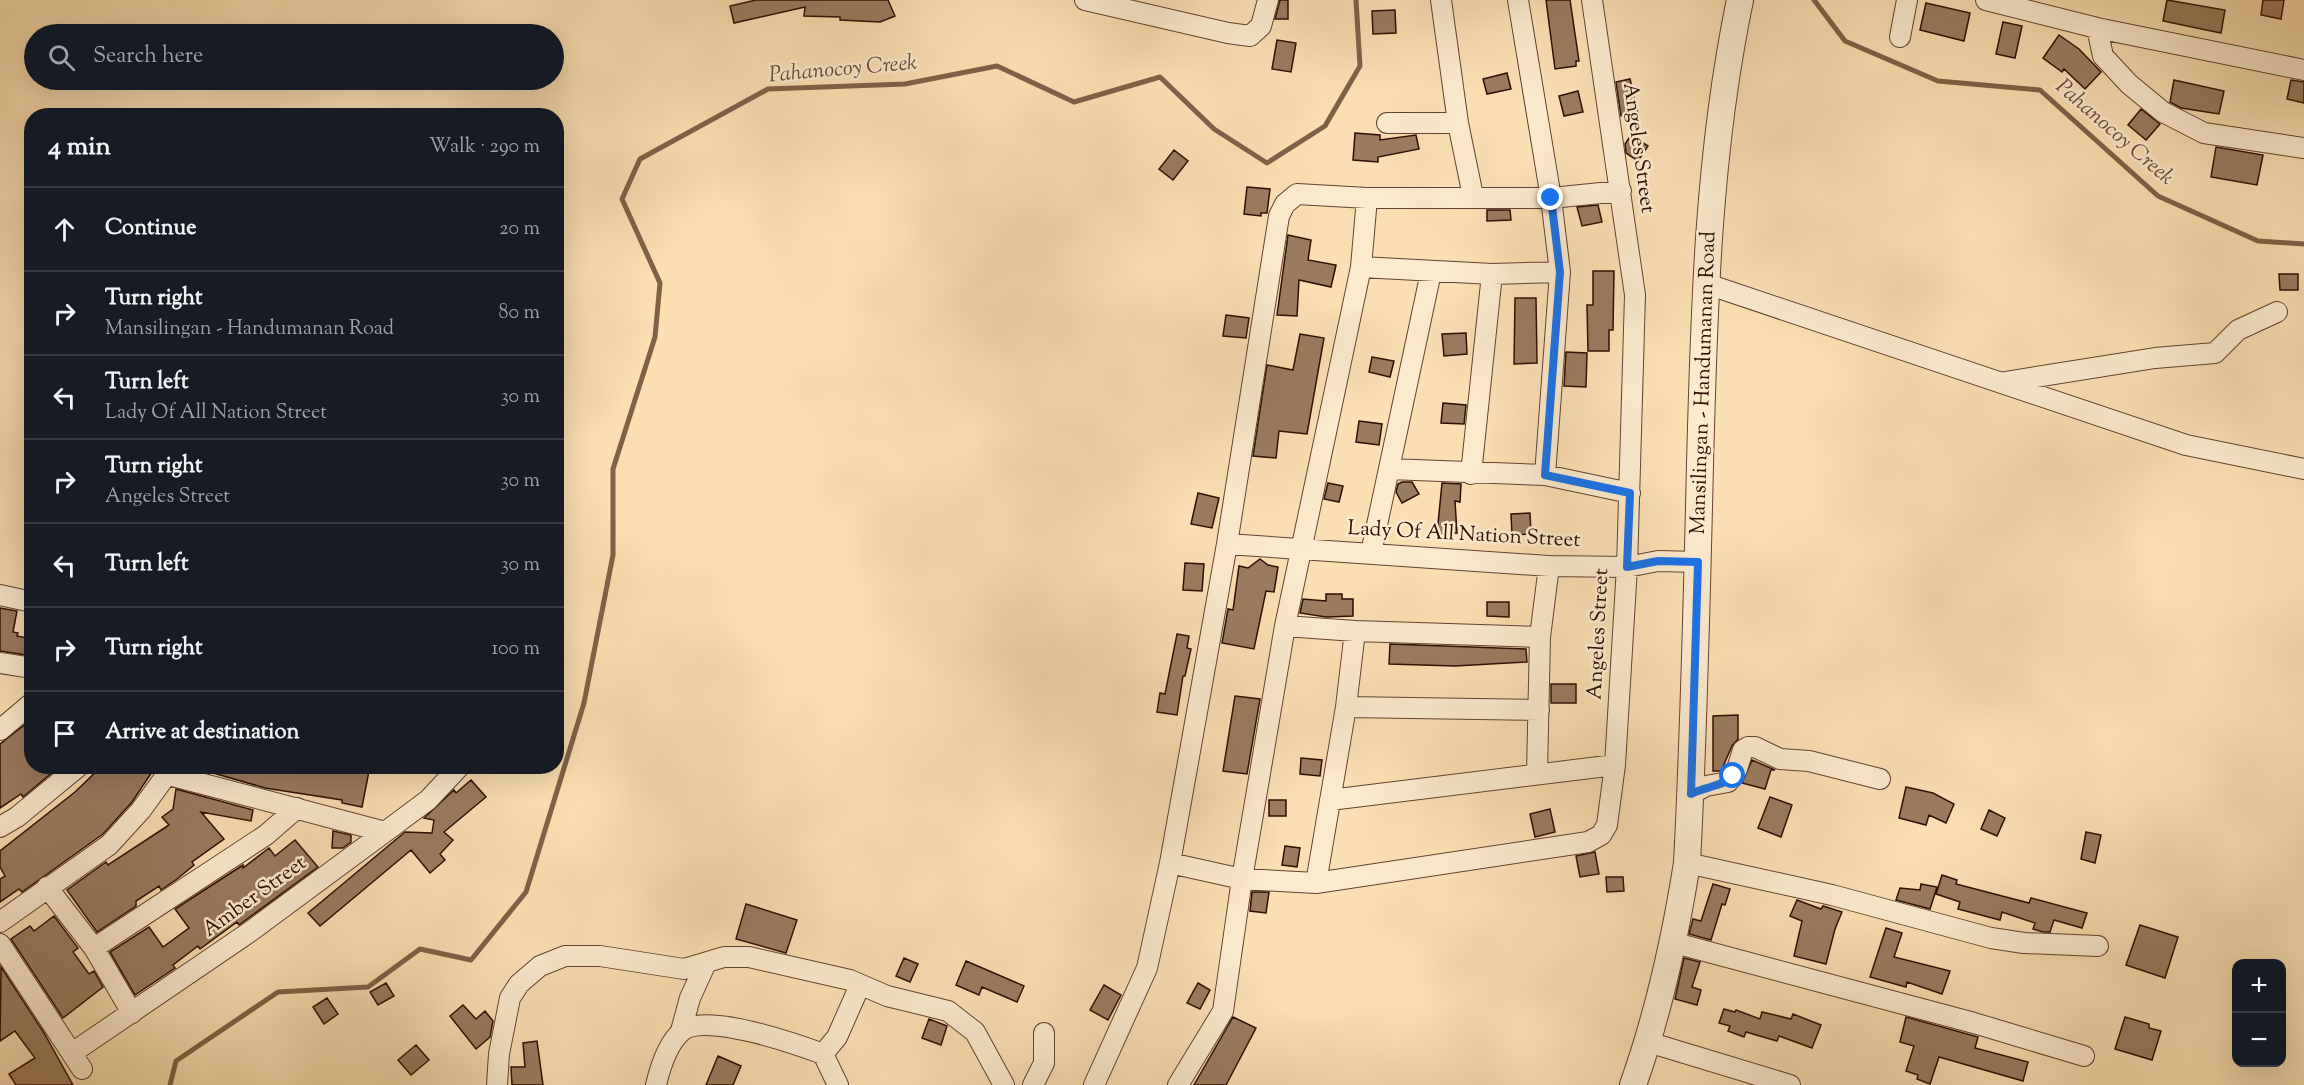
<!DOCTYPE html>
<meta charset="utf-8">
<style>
body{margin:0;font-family:"Sorts Mill Goudy",serif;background:#242831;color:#f1f3f6}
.controls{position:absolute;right:18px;bottom:18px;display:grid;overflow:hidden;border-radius:12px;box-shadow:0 6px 24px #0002}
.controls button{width:54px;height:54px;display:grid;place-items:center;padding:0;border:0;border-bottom:2px solid #363941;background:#171b24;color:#f1f3f6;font:30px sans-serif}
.stop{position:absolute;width:18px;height:18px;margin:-14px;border:4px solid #1a73e8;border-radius:50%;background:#fff}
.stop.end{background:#1a73e8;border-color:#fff;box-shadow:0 2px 6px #0008}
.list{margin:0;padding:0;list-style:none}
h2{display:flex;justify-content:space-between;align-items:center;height:78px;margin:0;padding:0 24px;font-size:26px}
h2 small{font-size:20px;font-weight:400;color:#9ea1a6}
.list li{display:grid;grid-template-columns:39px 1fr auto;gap:18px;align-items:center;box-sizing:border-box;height:84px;padding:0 24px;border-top:2px solid #363941}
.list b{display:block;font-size:22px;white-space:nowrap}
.list p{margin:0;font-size:20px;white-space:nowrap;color:#9ea1a6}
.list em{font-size:20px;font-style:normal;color:#9ea1a6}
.icon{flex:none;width:33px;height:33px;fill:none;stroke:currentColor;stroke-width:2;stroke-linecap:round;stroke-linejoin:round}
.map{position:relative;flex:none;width:2304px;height:1085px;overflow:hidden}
.search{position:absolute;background:#171b24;box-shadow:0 6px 24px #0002;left:24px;top:24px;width:540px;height:66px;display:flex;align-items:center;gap:15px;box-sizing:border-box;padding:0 21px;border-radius:33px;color:#9ea1a6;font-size:22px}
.panel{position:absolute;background:#171b24;box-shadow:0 6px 24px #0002;left:24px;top:108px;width:540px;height:666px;border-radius:24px}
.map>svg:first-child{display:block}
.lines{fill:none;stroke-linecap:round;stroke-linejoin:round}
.stream{stroke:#806148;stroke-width:5}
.building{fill:#997b5e;stroke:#300e03;stroke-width:1.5}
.minor-casing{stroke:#62422f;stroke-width:22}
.tertiary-casing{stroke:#62422f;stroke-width:28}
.minor{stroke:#fceacd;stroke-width:20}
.tertiary{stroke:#fceacd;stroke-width:26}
.route{stroke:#1a73e8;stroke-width:8}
.labels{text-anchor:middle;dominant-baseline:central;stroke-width:5;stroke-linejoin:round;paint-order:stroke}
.street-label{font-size:21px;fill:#300e03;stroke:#fceacd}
.water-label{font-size:22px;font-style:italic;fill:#6c4c37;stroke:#fceacd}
</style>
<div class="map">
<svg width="2304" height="1085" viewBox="0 0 2304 1085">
<rect width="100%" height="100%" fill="#fadfb2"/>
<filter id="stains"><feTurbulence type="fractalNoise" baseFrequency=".00333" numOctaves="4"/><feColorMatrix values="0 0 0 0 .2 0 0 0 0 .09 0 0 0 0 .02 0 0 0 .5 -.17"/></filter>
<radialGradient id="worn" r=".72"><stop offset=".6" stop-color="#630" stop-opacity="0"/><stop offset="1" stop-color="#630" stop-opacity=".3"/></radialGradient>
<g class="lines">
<path class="stream" d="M1814,0L1845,41L1938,81L2040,90L2158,196L2258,241L2304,244
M170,1085L176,1061L278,992L368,987L420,949L471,960L526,892L584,703L613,555V469L655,337L660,283L622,199L640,159L768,89L905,84L997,66L1074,102L1160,77L1214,129L1267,163L1325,126L1360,66L1356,0"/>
</g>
<path class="building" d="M756,0H888L895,16L880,22L840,20V17L804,16L805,7L734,23L730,6Z
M1280,0H1288V19H1275Z
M1546,0H1570L1579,61H1576V66L1555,69Z
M2167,0L2225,10L2221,33L2163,21Z
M2263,0H2284L2281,19L2261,15Z
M1926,3L1970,13L1964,41L1920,30Z
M1395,10L1396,33L1373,34L1372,11Z
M2003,22L2022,26L2015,58L1996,54Z
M2059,35L2079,49L2101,72L2085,89L2064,69L2062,72L2043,58Z
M1277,40L1296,43L1291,72L1272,69Z
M1507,73L1511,89L1487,94L1483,79Z
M1630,79L1638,114L1621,116L1616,82Z
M2174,80L2224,91L2219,114L2181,108L2170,102Z
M2291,80L2304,82V103L2287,99Z
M1578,91L1583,112L1564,116L1559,96Z
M2141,109L2160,124L2146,140L2128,125Z
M1355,133L1380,135V140L1416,135L1419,149L1378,157V162L1353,160Z
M1631,135L1648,146L1638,161L1626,153L1625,144Z
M2216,147L2263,155L2257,185L2211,177Z
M1174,150L1188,161L1173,180L1159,169Z
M1247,187L1270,189L1267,213H1261V216L1244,214Z
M1598,205L1602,222L1582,226L1577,207Z
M1487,210H1510L1511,220L1487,221Z
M1288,235L1311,240L1308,260L1336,265L1331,287L1299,280L1297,316L1277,315Z
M1593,271H1614L1613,330H1609V351H1588L1587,305H1593Z
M2279,274H2298V290H2280Z
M1515,298H1536L1537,363L1514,364Z
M1226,315L1249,318L1246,338L1223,336Z
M1466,333L1467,354L1444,356L1442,334Z
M1300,334L1324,338L1307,434L1279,431L1276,458L1253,456L1267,365L1293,370Z
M1566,352L1587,353L1586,387L1564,386Z
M1372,357L1394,361L1390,377L1369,372Z
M1443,403L1466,405L1464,424L1441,423Z
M1359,421L1382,424L1379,445L1356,442Z
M1402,482H1412L1419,494L1402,503L1396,492L1398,484Z
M1328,483L1343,486L1339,502L1324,499Z
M1442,483L1461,484L1460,502L1455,501L1457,533L1437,534Z
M1198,493L1219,498L1212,528L1191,524Z
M1530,513L1531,534L1512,535L1511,514Z
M1260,559L1268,565L1278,567L1274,592L1266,591L1254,649L1222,643L1228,609L1233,610L1239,566L1248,568Z
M1185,563L1204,564L1202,591L1183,590Z
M1326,594H1342V599H1353V616L1326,617L1300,613L1303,599L1326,601Z
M1487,602H1509V617L1487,616Z
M0,608L17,611L13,632L18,633L17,636L32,639V656L0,651Z
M1177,634L1189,636L1187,648L1191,649L1185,676H1183L1177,715L1157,712L1160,693L1165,694Z
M1390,644L1526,649L1527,662L1455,666L1389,664Z
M1551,684H1576V703H1551Z
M1235,696L1260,699L1247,774L1223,771Z
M1738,715V739L1732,746L1721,771H1713V716Z
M32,719V766H60L23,797L21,794L0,808V744Z
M1301,758L1322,760L1320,776L1300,774Z
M1752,760L1775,770H1771L1765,789L1742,783Z
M102,766H156L132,802L103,834L22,892L19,889L0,902V879L5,876L0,867V851L75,792Z
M189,766H230L249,770V766H370L362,807L342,803V800L265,788Z
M471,780L486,797L444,832L453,840L440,854L445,860L430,873L411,850L320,926L308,913L405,832L432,833L434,820L424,818L454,790L456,793Z
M1906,787L1933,793L1954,804L1946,823L1929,815L1926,825L1899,818Z
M176,789L253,810L251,821L201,812L224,839L192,862L194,865L177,879L161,890L159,886L136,901V906L97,932L67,890L106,862L108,865L169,825L162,817L173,809Z
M1770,797L1792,805L1781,837L1758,828Z
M1269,800H1286V816H1269Z
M1550,809L1555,832L1535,837L1530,814Z
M1989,810L2005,818L1997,836L1981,829Z
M333,831L351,835V842L343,848H332Z
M2086,832L2101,835L2095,863L2081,859Z
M295,840L318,867L239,925L237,922L200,949L198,946L173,965L175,968L135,995L110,952L149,927L163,947L189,928L175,909L243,865V868L269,848L275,856Z
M1285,846L1300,848L1297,867L1282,865Z
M1595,852L1599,874L1580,877L1576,856Z
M1942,875L1957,880L1956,884L2029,903L2031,898L2087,913L2082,928L2054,920L2050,932H2043L2033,929L2035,923L2002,912L2000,920L1958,909L1960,902L1936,894Z
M1606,877H1623L1624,891L1607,892Z
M1713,884L1730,889L1725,905L1722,904L1711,940L1689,934L1693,919L1701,921Z
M1921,884L1937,887L1930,909L1896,900L1900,888L1920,890Z
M1252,892H1269L1266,913L1250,911Z
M1797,900L1821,909L1823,906L1842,912L1835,929L1826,964L1794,956L1802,921L1790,916Z
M746,904L797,920L786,953L736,939Z
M54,916L78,948L73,952L89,974L94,971L103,987L63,1018L11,939L30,926L34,931Z
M2140,925L2178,937L2165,978L2126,965Z
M1886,928L1902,933L1894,957L1950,971L1942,994L1907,982L1906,987L1870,977Z
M904,958L918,964L910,982L896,976Z
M1684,958L1700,962L1692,987L1701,990L1697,1005L1675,999Z
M966,961L1024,986L1017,1002L982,987L979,995L956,985Z
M1,967L44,1033L73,1085H16L9,1074L35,1058L15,1031L0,1041Z
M386,983L394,996L378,1005L370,992Z
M1198,983L1210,990L1200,1009L1187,1003Z
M1104,985L1121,995L1108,1020L1090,1010Z
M327,998L338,1014L324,1024L313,1007Z
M463,1005L476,1019L485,1011L493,1021L490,1037L476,1049L450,1016Z
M1724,1009L1735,1012L1736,1010L1760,1019L1762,1012L1791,1019L1793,1014L1821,1025L1812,1048L1779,1036L1777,1041L1746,1032L1744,1037L1728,1031L1730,1026L1719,1023Z
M1233,1017L1256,1028L1226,1085H1194Z
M1906,1017L1978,1037L1975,1048L2028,1062L2023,1081L1939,1057L1930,1084L1917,1079L1918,1075L1906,1071L1914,1046L1900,1042Z
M2125,1017L2149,1024V1028L2161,1031L2152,1060L2115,1049Z
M929,1019L947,1026L941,1045L922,1038Z
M537,1041L543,1085H512L511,1067H525L523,1043Z
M416,1045L429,1060L411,1075L398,1060Z
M718,1056L741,1066L733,1085H706Z"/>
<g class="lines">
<g class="minor-casing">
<path id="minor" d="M1085,0L1228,33L1250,36L1261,26L1268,0
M1441,0L1458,123L1473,196
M1518,0L1551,198L1560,272L1545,475
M1986,0L2097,28L2103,56L2129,84L2163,112L2204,133L2304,148
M2097,28L2304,70
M1900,37L1907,0
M1387,123H1458
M1361,267L1492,274L1560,272
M1704,283L2186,445L2304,469
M2005,382L2155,358L2215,353L2238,330L2277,312
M1389,469L1545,475L1630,493
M1471,474L1492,274
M1227,544L1549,566L1627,567L1658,561L1698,562
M1371,553L1431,272
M0,595L32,602
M1285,626L1355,631L1540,637
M0,663L32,668
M1346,707L1539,710
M0,730L32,703
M1537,774L1540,637L1549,566
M169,775L385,832
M1691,794L1706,786L1728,782L1737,769L1743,750L1748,747H1755L1780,759L1809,761L1880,779
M1330,800L1615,765
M0,827L17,817L79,766
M1170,863L1242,879L1316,883L1588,842L1601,835L1607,825L1615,765L1627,567L1635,295L1592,0
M1687,863L1832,895L1991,938L2024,943L2098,946
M1316,883L1346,707L1355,631
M47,887L94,948L132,1013
M0,922L109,845L141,810L173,766
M1675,943L1974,1023L2084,1056
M0,944L82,1069
M94,948L266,835L297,808
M681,1031L690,998L705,965
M1648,1042L1790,1085
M72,1053L251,931L385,832L428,800L460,766
M823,1054L837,1037L860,985
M497,1085L499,1054L510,998L519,984L540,966L565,956H600L684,969L724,957H749L850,980L887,996L948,1011L975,1032L1004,1085
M656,1085C660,1068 668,1043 682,1031C705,1012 796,1044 823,1054L838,1085
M1033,1085L1044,1063V1033
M1094,1085L1147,968L1170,863L1227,544L1279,216L1285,204L1297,194L1367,198H1551L1621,191
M1178,1085L1223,1011L1242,879L1285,626L1361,267L1367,198"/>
</g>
<g class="tertiary-casing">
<path id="tertiary" d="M1633,1085C1659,1012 1675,939 1687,863C1694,730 1697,597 1700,464C1704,309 1708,153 1740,0"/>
</g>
<use href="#minor" class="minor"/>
<use href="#tertiary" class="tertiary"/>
</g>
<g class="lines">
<path class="route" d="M1551,198L1560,272L1545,475L1630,493L1627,567L1658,561L1698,562L1691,794C1704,787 1724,786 1733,776"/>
</g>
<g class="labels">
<g class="street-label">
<text transform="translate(1638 148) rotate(82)">Angeles Street</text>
<text transform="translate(1704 383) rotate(-88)">Mansilingan - Handumanan Road</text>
<text transform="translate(1464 535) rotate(3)">Lady Of All Nation Street</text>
<text transform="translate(1599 634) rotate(-87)">Angeles Street</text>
<text transform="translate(255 897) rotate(-36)">Amber Street</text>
</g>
<g class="water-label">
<text transform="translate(843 70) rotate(-5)">Pahanocoy Creek</text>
<text transform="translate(2114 133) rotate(41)">Pahanocoy Creek</text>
</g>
</g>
<rect width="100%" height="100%" filter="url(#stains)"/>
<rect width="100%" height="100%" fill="url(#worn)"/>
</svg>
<div class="controls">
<button>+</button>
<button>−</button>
</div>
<div class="stop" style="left:1733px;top:776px"></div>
<div class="stop end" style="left:1551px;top:198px"></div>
<div class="search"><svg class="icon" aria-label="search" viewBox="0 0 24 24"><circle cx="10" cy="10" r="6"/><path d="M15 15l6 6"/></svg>Search here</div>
<section class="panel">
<h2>4 min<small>Walk · 290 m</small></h2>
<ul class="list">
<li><svg class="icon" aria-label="ahead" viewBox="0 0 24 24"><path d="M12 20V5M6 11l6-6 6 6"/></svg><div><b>Continue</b></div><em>20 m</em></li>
<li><svg class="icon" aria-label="right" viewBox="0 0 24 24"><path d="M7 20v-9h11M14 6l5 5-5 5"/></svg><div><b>Turn right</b><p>Mansilingan - Handumanan Road</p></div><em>80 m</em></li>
<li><svg class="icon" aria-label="left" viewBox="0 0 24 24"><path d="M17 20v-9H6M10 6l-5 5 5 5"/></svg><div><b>Turn left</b><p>Lady Of All Nation Street</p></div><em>30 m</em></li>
<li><svg class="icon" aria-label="right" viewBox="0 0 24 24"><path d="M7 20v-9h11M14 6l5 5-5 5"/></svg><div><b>Turn right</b><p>Angeles Street</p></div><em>30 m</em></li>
<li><svg class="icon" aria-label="left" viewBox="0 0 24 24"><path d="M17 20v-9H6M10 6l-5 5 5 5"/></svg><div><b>Turn left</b></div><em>30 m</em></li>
<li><svg class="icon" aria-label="right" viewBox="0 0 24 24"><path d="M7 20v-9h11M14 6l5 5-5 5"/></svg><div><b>Turn right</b></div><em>100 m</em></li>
<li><svg class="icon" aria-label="arrive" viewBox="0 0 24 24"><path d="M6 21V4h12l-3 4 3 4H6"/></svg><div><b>Arrive at destination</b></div></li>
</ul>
</section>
</div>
